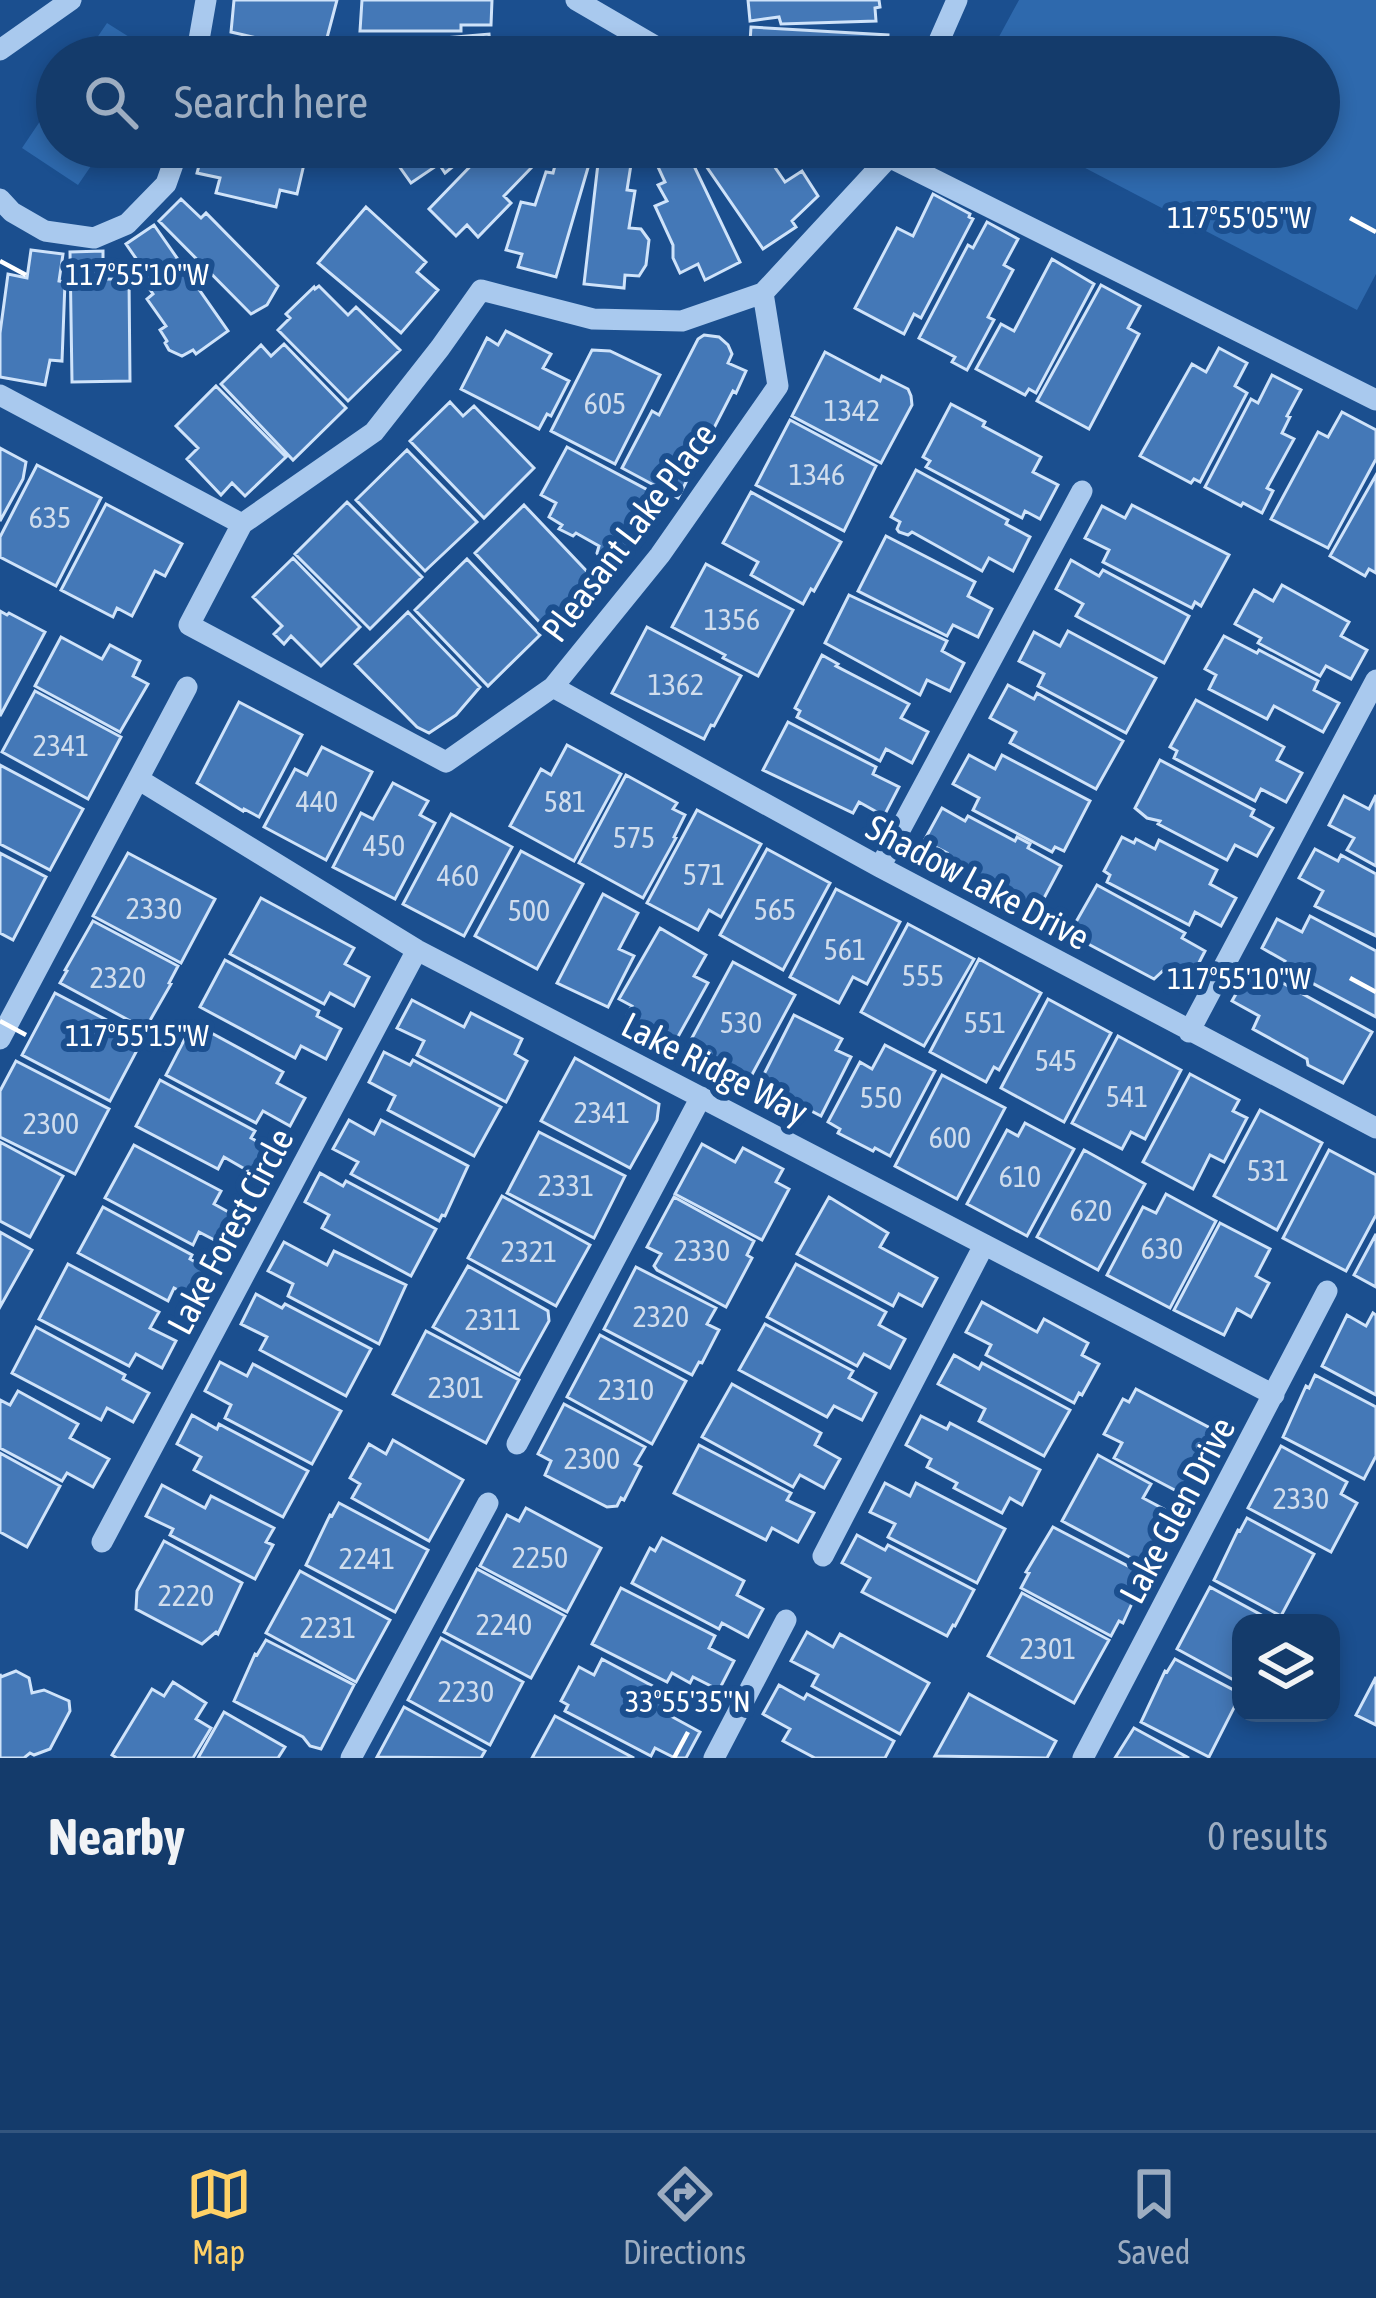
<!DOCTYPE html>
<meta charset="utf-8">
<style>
body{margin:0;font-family:"Asap Condensed",sans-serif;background:#1d4271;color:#f1f3f6}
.controls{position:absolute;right:36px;bottom:36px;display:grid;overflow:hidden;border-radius:24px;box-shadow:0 6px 18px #0003}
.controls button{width:108px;height:108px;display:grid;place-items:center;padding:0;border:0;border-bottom:3px solid #33557e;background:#143b6b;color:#f1f3f6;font:60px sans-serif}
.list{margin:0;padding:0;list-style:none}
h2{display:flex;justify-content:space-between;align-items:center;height:156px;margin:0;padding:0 48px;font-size:51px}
h2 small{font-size:39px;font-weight:400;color:#9dadc1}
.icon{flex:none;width:66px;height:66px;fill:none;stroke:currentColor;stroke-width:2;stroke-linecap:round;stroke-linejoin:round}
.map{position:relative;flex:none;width:1376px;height:1758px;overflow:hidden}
.search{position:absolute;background:#143b6b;box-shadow:0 6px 18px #0003;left:36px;right:36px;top:36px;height:132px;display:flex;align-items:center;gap:30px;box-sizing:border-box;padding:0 42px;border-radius:66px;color:#9dadc1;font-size:45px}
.sheet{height:372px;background:#143b6b}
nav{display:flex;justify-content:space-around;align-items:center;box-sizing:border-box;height:168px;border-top:3px solid #33557e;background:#143b6b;font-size:33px;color:#9dadc1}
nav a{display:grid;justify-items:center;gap:6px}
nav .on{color:#ffd166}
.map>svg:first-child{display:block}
.green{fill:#2e69ad}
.building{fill:#4478b7;stroke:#cfe3fa;stroke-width:3}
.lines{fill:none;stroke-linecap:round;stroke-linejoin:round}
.minor{stroke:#a9c9ee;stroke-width:21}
.ticks{fill:none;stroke:#fff;stroke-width:4.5}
.labels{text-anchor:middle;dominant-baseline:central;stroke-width:12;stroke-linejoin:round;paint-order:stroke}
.number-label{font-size:30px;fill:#d0dded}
.street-label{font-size:36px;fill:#fff;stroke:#1b4f8f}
.ticks-label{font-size:30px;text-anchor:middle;fill:#fff;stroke:#1b4f8f;stroke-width:12;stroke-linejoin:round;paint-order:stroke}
</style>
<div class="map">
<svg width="1376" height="1758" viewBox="0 0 1376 1758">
<rect width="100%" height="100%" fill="#1b4f8f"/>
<path class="green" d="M1019,0H1376V274L1357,310L1045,147H1319V57H988Z
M107,23L161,57H84Z
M57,96V147H104L78,185L22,148Z"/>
<path class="building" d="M234,0H337L323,53L231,32Z
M362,0H492L491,25H461V31H360Z
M748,0H879L880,7L875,8L876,21L781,24L779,17L750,21Z
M751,27L888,35L887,57H749Z
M489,34L491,57H361L360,45Z
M227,39L308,57H223Z
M204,147H308L297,194L280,190L276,207L216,193L220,178L197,173Z
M395,147H477L445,173L439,164L411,183L389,152Z
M489,147H535L526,156L534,165L504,196L511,203L478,237L467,225L456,236L429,209Z
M560,147L592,154L556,277L518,267L522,254L506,250L521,202L535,205L546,172L553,173Z
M668,147H685L740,262L705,280L698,264L680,273L673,258V245L655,206L667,201L658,185L665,182L652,154Z
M693,147H742L745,152L761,147L785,182L802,171L818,196L792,221L796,227L763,249Z
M599,155L632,158L627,190L635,191L629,228L641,229L649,240L646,265L639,276L625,275L624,288L584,284Z
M933,194L970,214L969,217L973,219L921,318L914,314L904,334L855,308L897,228L913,236Z
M181,199L201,218L206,213L278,286L267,305L251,314L159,221Z
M366,207L426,262L417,272L438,290L401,333L318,263Z
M987,222L1018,239L1004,265L1013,270L988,317L994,320L967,370L952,362L955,357L919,338L968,245L973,248Z
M154,225L228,331L196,354L193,350L182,356L169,350L165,343L167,341L160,330L166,326L147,299L153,294L139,274L144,270L126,244Z
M31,250L63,254L59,281L65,282L62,361L50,360L45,385L0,377V333L8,274L27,278Z
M103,251V279H129L130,381L72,382L70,252Z
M1052,259L1094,284L1036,393L1029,389L1025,395L976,369L1001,324L1014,331Z
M1101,285L1140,306L1128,328L1139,334L1089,429L1037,401Z
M319,286L348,315L356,307L400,350L348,401L278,330L290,318L286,314L314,287L315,289Z
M506,331L551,354L543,368L569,381L551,416L547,414L539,429L461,389L487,338L498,345Z
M704,335L719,337L728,345L732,354L728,363L746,371L736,393L733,391L678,498L622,468L652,411L659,415L698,339Z
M284,344L346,408L293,460L221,384L261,345L271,356Z
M1219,348L1247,363L1235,386L1247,393L1200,482L1194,479L1191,483L1140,456L1192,364L1206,372Z
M592,350L610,351L660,375L615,464L551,431Z
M825,352L880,381L882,376L908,389L911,396L912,405L881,463L792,416Z
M1272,375L1301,390L1287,416L1290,417L1282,433L1294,439L1267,488L1273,491L1262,513L1243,503L1241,506L1205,487L1251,399L1258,403Z
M216,386L286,457L245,496L232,483L221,495L187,459L198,448L176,426Z
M450,402L463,416L474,406L534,468L484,518L410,441Z
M951,404L985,422L983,426L1041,457L1033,472L1058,485L1040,519L1025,511L1022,518L926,467L930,461L923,457Z
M1342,412L1376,430V459L1328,548L1271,519L1318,432L1328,437Z
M790,420L876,466L844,531L756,485Z
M567,447L659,496L634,544L614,571L603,563L597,553L599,546L576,533L573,536L559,529L562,525L549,517L556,503L541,495Z
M0,448L26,462L23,479L0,521Z
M407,450L477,522L425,571L356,500Z
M37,465L101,498L56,586L0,557V537Z
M916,470L1008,520L1006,524L1030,537L1013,571L989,558L982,571L912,532L908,535L899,532L897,529L900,522L891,517Z
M1376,475V573L1369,569L1365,576L1330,556Z
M751,492L841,542L814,591L811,589L803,604L751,575L758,562L723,543Z
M347,502L422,577L370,629L295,554Z
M106,504L182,544L165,576L155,571L132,616L117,608L113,617L61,590Z
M524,505L596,581L546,629L475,553Z
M1132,505L1229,555L1201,606L1195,602L1192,608L1103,562L1109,550L1085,538L1102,506L1125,518Z
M886,536L975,582L968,596L992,609L978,637L953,625L947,636L858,591Z
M293,558L360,627L321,666L291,636L284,644L274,634L282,626L253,597Z
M467,559L540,635L488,686L415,610Z
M1071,560L1099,576L1103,570L1189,616L1164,663L1076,616L1083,604L1056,589Z
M706,564L793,610L758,676L723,658L725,655L672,627Z
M1282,585L1349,622L1341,636L1367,650L1351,679L1326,666L1320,676L1258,643L1261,638L1235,624L1254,590L1273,601Z
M849,595L947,641L942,651L964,663L950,691L927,680L920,695L825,643Z
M0,611L7,615L9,613L45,632L0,716Z
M408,612L480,687L456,715L429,733L417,727L355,664Z
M647,627L741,676L714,726L711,725L704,739L612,693Z
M1068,631L1156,678L1126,733L1038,686L1044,674L1019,661L1034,632L1060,646Z
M1224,636L1257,653L1259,650L1318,681L1314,690L1339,703L1323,732L1274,706L1267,719L1209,689L1216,675L1205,669Z
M61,637L102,659L110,645L140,661L133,676L148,684L120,732L35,686Z
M822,655L838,664L836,666L909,704L901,718L928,732L912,763L886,749L880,761L797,717L800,711L795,708Z
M1008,685L1034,699L1037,693L1123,741L1096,789L1010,743L1016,732L990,718Z
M35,691L121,737L88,799L2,752Z
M1196,700L1284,747L1277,760L1302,773L1286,802L1261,789L1255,801L1174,758L1177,751L1170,747Z
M239,702L302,735L259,817L244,809L243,811L197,783Z
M788,722L876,767L873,774L899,787L884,816L859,802L853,813L763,770Z
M567,745L621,774L574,861L510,826L541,769L551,775Z
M322,747L372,772L326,860L264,827L295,769L307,775Z
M969,755L995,769L1002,755L1090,801L1064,851L1055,847L1052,852L973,810L979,798L953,784Z
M1160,760L1254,810L1251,816L1273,828L1257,856L1235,845L1227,860L1158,824L1160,821L1147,818L1135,808Z
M0,765L83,809L50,870L0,844Z
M626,775L677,803L673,809L685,815L674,837L676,838L643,898L579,863Z
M393,783L428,801L420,815L435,823L395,899L333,867L361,813L373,819Z
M1376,795V866L1347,850L1354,838L1329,825L1344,796L1369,809Z
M942,808L965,821L968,816L1015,841L1017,837L1030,844L1028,848L1061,866L1034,917L940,867L947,853L924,841Z
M697,810L761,844L721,917L709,910L698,930L647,903Z
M451,814L512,847L464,936L403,904Z
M1122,837L1134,843L1136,839L1155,849L1159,840L1217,870L1210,884L1236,898L1221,926L1195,912L1189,925L1107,882L1110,875L1104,871Z
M767,849L830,883L783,970L720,935Z
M1315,849L1338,861L1341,855L1376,874V936L1315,906L1323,891L1299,878Z
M521,851L583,884L537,969L475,936Z
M0,853L46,877L13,940L0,933Z
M128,853L215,899L181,963L93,916Z
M1097,885L1185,933L1182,938L1205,951L1191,978L1167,967L1154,979L1075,937L1072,929Z
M836,889L900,922L867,984L853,977L839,1003L790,977Z
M603,894L638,913L619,949L634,956L608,1007L557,983Z
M261,898L354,948L345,964L369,977L354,1006L330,993L324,1004L230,954Z
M1310,916L1376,951V1017L1282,967L1285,961L1262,948L1277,919L1302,932Z
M93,921L178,966L169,983L171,984L145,1029L60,983L67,971L65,970Z
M908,924L974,959L924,1046L861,1012Z
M660,928L706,955L694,976L708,983L675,1042L627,1015L632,1006L619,999Z
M979,959L1041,993L999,1070L994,1067L986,1082L930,1052Z
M225,960L319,1011L317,1016L341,1029L326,1059L301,1046L295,1058L200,1007Z
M733,962L795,995L748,1082L686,1049Z
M1248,973L1275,988L1279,981L1372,1032L1343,1083L1308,1065L1307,1059L1253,1029L1259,1016L1232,1001Z
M55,993L143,1039L110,1101L22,1055Z
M1048,999L1111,1033L1064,1122L1001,1088Z
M412,1000L464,1027L471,1013L522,1039L515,1054L527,1061L506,1102L417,1055L424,1041L397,1028Z
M794,1015L842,1039L836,1050L851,1057L821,1116L759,1084Z
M193,1023L283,1072L277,1083L305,1098L290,1126L263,1111L256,1123L166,1075Z
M1118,1036L1181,1070L1145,1139L1131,1132L1122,1149L1072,1123Z
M885,1045L935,1071L890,1156L875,1148L873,1151L838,1133L840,1129L828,1122L860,1062L872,1069Z
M384,1052L410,1065L413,1060L501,1107L474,1156L388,1110L395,1096L369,1082Z
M575,1058L659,1104L657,1120L630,1168L541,1121Z
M16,1061L109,1109L75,1174L0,1137V1091Z
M1190,1074L1239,1100L1233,1111L1247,1118L1224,1162L1210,1155L1193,1189L1143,1162Z
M942,1075L1005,1108L957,1199L895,1166Z
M160,1080L255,1131L251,1138L277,1152L262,1179L224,1157L218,1169L136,1126Z
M1260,1110L1322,1143L1277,1230L1214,1196Z
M349,1120L374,1134L381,1120L468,1166L445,1216L442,1215L439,1221L351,1174L358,1162L333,1149Z
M1025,1123L1074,1149L1027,1236L967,1204L1007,1130L1018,1136Z
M539,1132L625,1176L594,1238L507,1193Z
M0,1142L63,1176L30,1237L0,1221Z
M702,1144L735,1162L743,1148L783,1169L776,1182L789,1189L762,1240L675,1194Z
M134,1145L221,1191L214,1204L241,1219L226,1246L199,1232L193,1245L105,1198Z
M1084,1150L1145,1184L1098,1270L1037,1237Z
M1329,1150L1376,1175V1215L1346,1271L1283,1238Z
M320,1173L343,1186L346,1181L436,1229L411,1276L322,1228L329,1215L305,1202Z
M1166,1194L1216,1221L1170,1308L1107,1275L1143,1207L1156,1213Z
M502,1196L590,1245L556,1306L468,1258Z
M674,1197L754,1241L747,1255L752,1258L726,1307L657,1270L654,1266L661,1254L647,1247Z
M829,1197L888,1233L880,1247L937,1278L922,1306L899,1294L893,1306L797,1254Z
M103,1207L192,1255L190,1259L213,1272L198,1300L174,1288L168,1301L78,1253Z
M1220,1223L1270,1249L1256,1276L1269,1283L1251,1317L1237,1309L1224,1335L1174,1310Z
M0,1232L32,1250L0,1307Z
M1376,1234V1287L1354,1275Z
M284,1242L327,1265L334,1251L406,1285L379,1344L288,1296L293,1284L268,1271Z
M68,1264L159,1312L150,1328L176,1341L162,1368L136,1354L129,1366L39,1319Z
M796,1264L886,1312L879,1325L905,1339L890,1368L864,1354L857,1366L767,1317Z
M468,1266L548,1311L549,1321L519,1375L433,1327Z
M636,1267L716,1308L707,1324L719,1330L702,1363L699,1362L692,1375L604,1329Z
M256,1294L282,1308L285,1304L371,1349L346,1396L260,1350L267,1337L241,1324Z
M982,1302L1037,1332L1044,1319L1088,1343L1082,1355L1099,1364L1082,1395L1079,1393L1074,1403L986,1355L991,1345L966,1332Z
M1373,1313L1376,1315V1395L1322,1366L1347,1315L1366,1326Z
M765,1324L853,1371L849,1378L876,1393L862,1420L834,1406L827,1417L739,1370Z
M36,1327L125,1375L123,1379L149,1393L133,1422L107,1408L101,1420L12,1373Z
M426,1331L519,1380L486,1443L393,1394Z
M600,1335L686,1381L652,1444L567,1397Z
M954,1355L979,1369L982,1363L1070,1410L1044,1456L979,1421L985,1409L938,1384Z
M220,1362L247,1376L253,1364L341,1411L312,1464L225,1418L231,1405L205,1391Z
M1315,1375L1376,1407V1456L1364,1479L1283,1437L1306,1386L1309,1388Z
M732,1384L821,1433L815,1445L840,1459L824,1488L800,1475L793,1487L702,1437Z
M1136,1389L1212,1429L1205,1443L1212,1447L1186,1496L1114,1458L1122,1443L1104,1434L1123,1399L1129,1402Z
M18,1391L78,1424L70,1438L109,1459L93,1487L67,1473L62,1481L0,1448V1400L10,1405Z
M564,1404L645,1447L635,1464L641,1467L624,1500L621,1498L617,1506L607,1507L545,1475L551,1461L538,1454Z
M192,1415L217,1429L219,1424L308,1471L283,1517L194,1470L201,1457L177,1444Z
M921,1416L947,1429L950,1423L1040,1470L1022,1505L1010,1498L1002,1513L954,1488L957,1483L927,1467L931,1459L906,1445Z
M393,1440L463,1480L429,1541L352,1498L360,1484L350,1478L369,1444L386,1454Z
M699,1445L791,1493L787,1500L814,1513L798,1542L772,1528L766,1540L674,1493Z
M1281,1446L1347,1482L1341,1494L1357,1503L1331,1552L1248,1508Z
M0,1453L60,1486L27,1547L0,1532Z
M1098,1455L1151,1484L1143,1498L1175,1515L1148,1567L1062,1521Z
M885,1483L910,1496L916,1483L1005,1529L977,1583L888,1537L895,1524L870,1512Z
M162,1485L205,1508L211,1496L274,1528L266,1542L273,1545L255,1579L170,1535L173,1529L146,1516Z
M339,1503L428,1550L395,1612L306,1565L330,1515L332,1516Z
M526,1508L601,1548L567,1612L480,1566L507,1515L519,1521Z
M1247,1518L1314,1554L1281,1616L1214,1580L1238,1530L1240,1531Z
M1053,1527L1145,1575L1123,1623L1119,1621L1111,1636L1021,1588L1029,1573L1026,1572Z
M857,1535L885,1550L888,1545L974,1590L955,1626L953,1625L947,1636L862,1592L870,1578L842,1563Z
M662,1538L744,1581L737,1595L763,1609L748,1637L722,1623L719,1629L632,1583L650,1548L655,1551Z
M164,1541L242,1583L218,1634L216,1632L202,1644L136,1609L137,1591Z
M477,1569L565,1616L531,1678L444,1632Z
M300,1571L390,1620L356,1682L266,1633Z
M1210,1587L1276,1623H1241V1684L1177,1649Z
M621,1588L715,1636L709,1648L734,1661L719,1690L693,1677L690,1683L672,1673L667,1682L592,1644Z
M1022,1593L1109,1640L1074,1703L988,1656Z
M807,1632L833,1647L840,1634L929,1683L900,1734L812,1686L818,1675L791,1661Z
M441,1638L523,1682L490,1745L408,1700Z
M266,1640L354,1685L321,1749L310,1746L303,1737L234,1701L255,1654L257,1655Z
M602,1659L675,1698L667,1714L700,1732L686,1758H675L655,1748L651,1756L565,1711L568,1705L561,1701L579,1667L594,1675Z
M1175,1659L1241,1694L1209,1757L1141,1722L1165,1671L1167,1672Z
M16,1671L29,1678L32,1693L44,1690L69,1701L70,1711L50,1749L34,1755L30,1753L24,1758H0V1674L1,1677Z
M1376,1677V1725L1356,1715Z
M173,1682L206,1703L196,1719L211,1728L193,1758H117L112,1755L152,1689L164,1696Z
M779,1685L804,1699L807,1694L894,1741L885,1758H815L783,1741L790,1729L763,1714Z
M969,1694L1056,1741L1047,1758L935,1756Z
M404,1707L485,1751L481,1758L377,1757Z
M224,1712L285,1747L278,1758H198Z
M555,1716L634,1758H532Z
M1134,1728L1189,1758H1115Z"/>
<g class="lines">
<path class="minor" d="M576,0L674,57
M0,50L71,0
M196,57L206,0
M932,57L957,0
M862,147L889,157L1376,400
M0,199L12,212L45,231L94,238L127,224L166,184L179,147
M763,293L778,386L660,555L553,687L446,762L189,625L242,524L374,432L440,348L481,290L593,319L682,321L763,293L889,157L893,147
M0,395L242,524
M553,687L880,867L1376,1128
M138,779L417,950L1274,1395
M880,867L1082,491
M1189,1032L1376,680
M0,1039L187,687
M517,1444L701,1097
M102,1542L417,950
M823,1556L984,1245
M351,1758L488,1503
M714,1758L786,1620
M1083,1758L1327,1291"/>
</g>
<path class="ticks" d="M1350,218L1376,232M0,261L26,275M1350,978L1376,992M0,1021L26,1035M674,1758L688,1732"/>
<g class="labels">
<g class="number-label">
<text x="605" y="403">605</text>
<text x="852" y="410">1342</text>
<text x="817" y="474">1346</text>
<text x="50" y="517">635</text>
<text x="732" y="619">1356</text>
<text x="676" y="684">1362</text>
<text x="61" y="745">2341</text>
<text x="317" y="801">440</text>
<text x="565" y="801">581</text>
<text x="634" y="837">575</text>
<text x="384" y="845">450</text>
<text x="704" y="874">571</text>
<text x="458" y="875">460</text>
<text x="154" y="908">2330</text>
<text x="775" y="909">565</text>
<text x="529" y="910">500</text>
<text x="845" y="949">561</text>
<text x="923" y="975">555</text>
<text x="118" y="977">2320</text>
<text x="741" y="1022">530</text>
<text x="985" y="1022">551</text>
<text x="1056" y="1060">545</text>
<text x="1127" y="1096">541</text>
<text x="881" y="1097">550</text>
<text x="602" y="1112">2341</text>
<text x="51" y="1123">2300</text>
<text x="950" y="1137">600</text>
<text x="1268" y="1170">531</text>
<text x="1020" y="1176">610</text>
<text x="566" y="1185">2331</text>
<text x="1091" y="1210">620</text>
<text x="1162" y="1248">630</text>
<text x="702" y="1250">2330</text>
<text x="529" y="1251">2321</text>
<text x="661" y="1316">2320</text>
<text x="493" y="1319">2311</text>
<text x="456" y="1387">2301</text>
<text x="626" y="1389">2310</text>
<text x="592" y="1458">2300</text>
<text x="1301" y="1498">2330</text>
<text x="540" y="1557">2250</text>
<text x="367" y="1558">2241</text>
<text x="186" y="1595">2220</text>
<text x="504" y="1624">2240</text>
<text x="328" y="1627">2231</text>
<text x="1048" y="1648">2301</text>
<text x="466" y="1691">2230</text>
</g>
<g class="street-label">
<text transform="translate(629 532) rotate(-53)">Pleasant Lake Place</text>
<text transform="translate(978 882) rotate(28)">Shadow Lake Drive</text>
<text transform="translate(715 1068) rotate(27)">Lake Ridge Way</text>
<text transform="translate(230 1231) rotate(-62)">Lake Forest Circle</text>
<text transform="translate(1177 1510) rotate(-62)">Lake Glen Drive</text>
</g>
</g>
<g class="ticks-label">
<text x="1239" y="228">117°55'05"W</text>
<text x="137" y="285">117°55'10"W</text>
<text x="1239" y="989">117°55'10"W</text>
<text x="137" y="1046">117°55'15"W</text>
<text x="688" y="1712">33°55'35"N</text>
</g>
</svg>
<div class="controls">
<button><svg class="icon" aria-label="layers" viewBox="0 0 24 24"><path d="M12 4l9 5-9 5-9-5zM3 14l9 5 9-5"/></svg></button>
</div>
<div class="search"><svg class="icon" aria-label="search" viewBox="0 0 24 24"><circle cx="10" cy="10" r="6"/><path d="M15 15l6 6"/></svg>Search here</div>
</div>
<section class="sheet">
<h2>Nearby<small>0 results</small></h2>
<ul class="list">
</ul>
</section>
<nav>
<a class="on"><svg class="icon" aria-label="map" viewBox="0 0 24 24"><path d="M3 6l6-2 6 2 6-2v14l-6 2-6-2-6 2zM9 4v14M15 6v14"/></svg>Map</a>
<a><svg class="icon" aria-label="directions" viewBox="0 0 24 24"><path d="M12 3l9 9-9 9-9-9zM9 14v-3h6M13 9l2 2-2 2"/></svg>Directions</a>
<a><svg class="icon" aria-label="saved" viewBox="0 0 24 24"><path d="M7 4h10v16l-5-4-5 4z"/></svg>Saved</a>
</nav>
